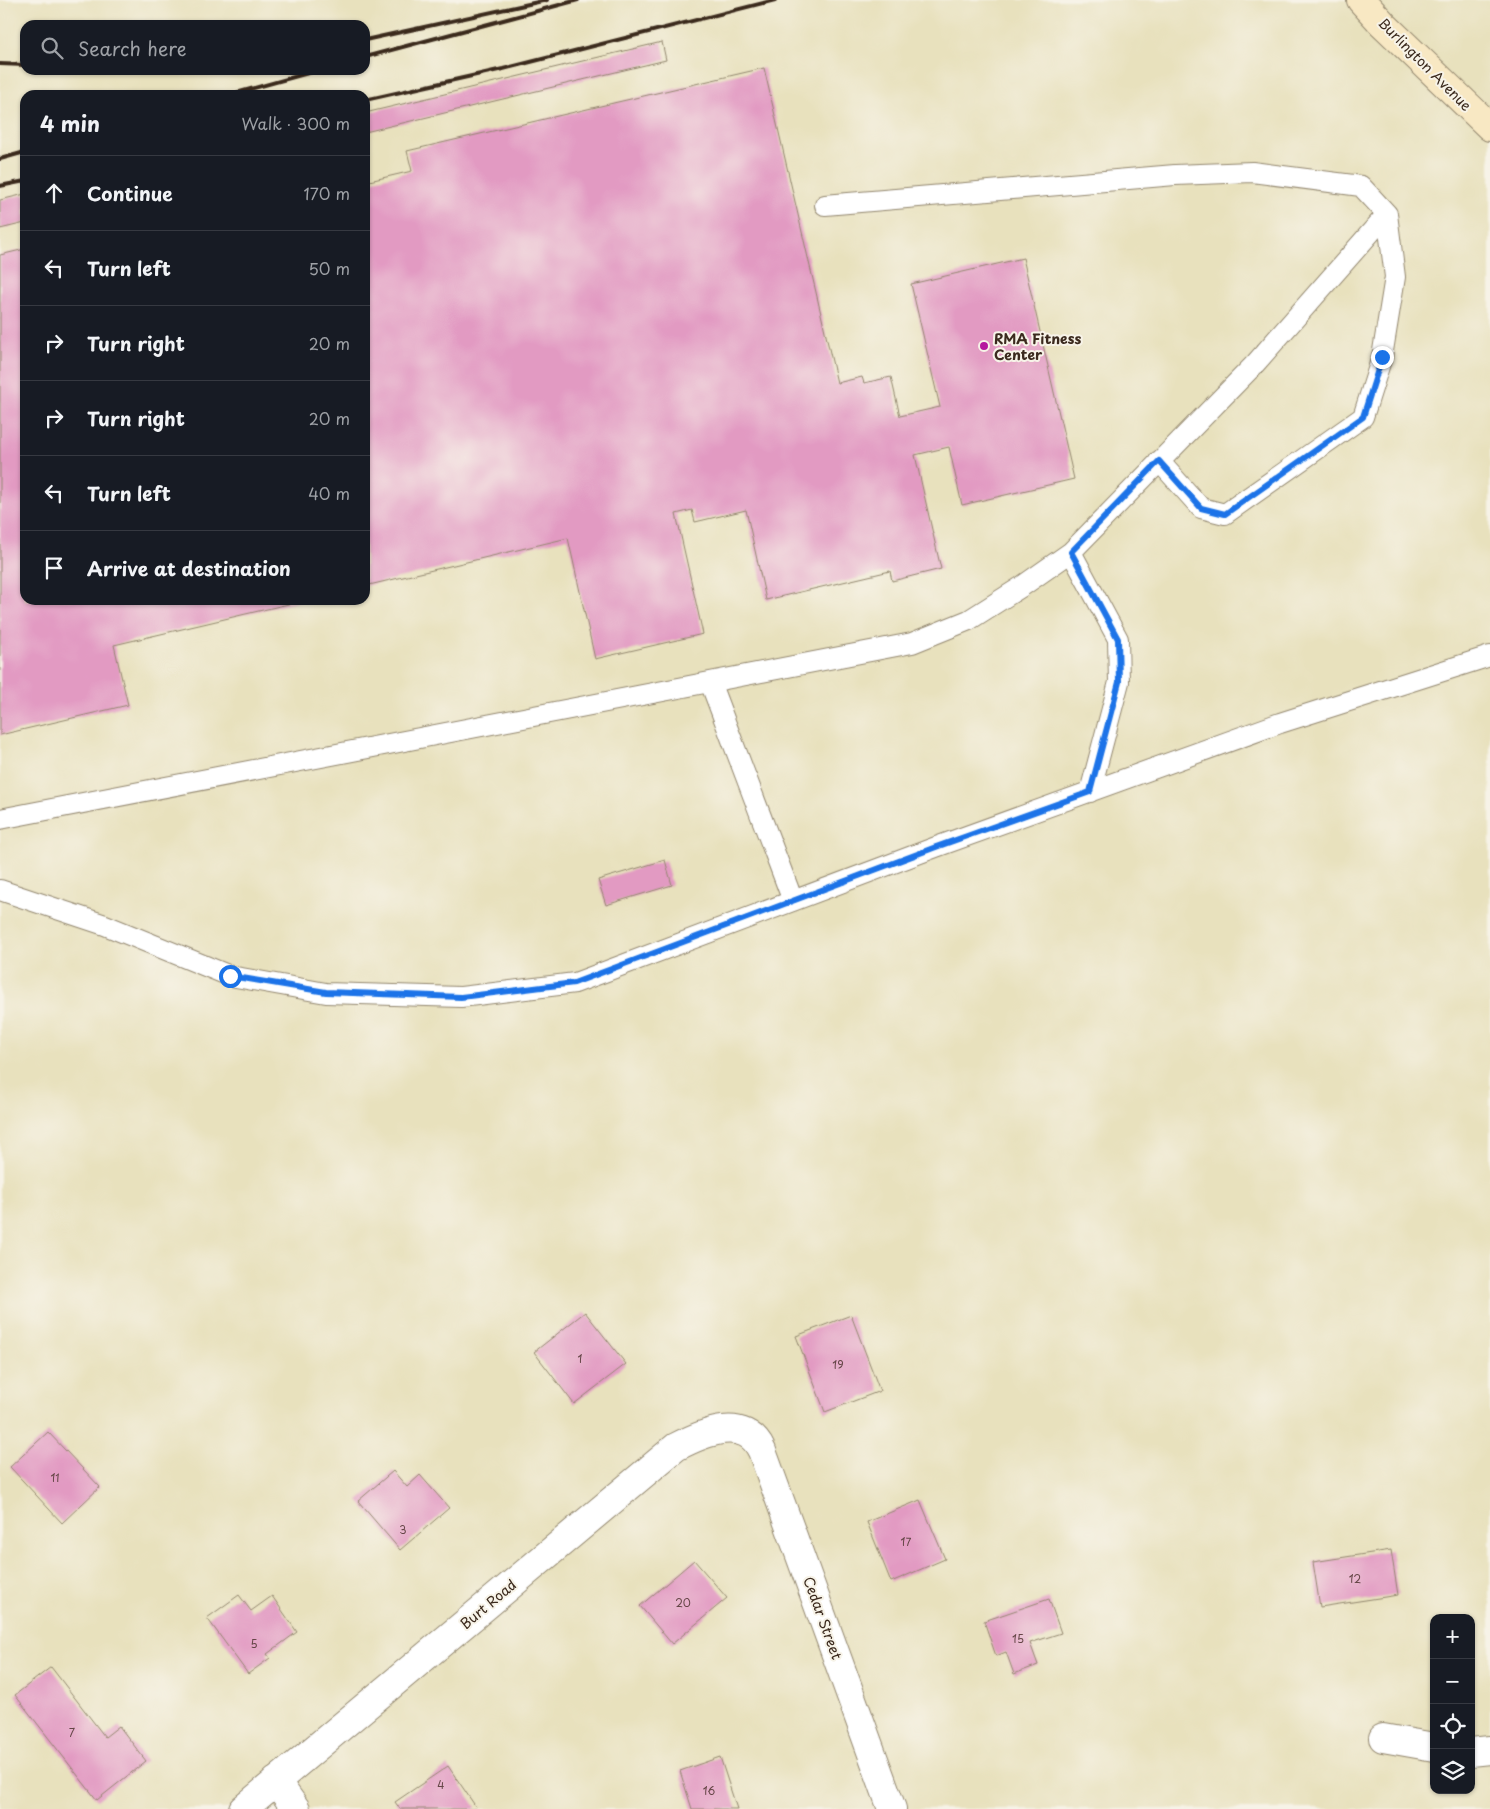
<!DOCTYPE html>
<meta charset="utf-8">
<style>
body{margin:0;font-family:"Playpen Sans",sans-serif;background:#242831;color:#f1f3f6}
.controls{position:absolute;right:15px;bottom:15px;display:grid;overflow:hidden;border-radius:10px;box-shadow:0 1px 4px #0004}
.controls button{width:45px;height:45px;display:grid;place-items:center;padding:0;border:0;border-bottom:1px solid #363941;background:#171b24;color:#f1f3f6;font:25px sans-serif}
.stop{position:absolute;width:15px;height:15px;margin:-11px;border:4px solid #1a73e8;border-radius:50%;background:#fff}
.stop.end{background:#1a73e8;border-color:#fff;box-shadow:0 1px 5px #0008}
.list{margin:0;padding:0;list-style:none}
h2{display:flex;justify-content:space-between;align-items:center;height:65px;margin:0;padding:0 20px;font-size:21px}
h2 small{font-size:16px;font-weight:400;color:#9ea1a6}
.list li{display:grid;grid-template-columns:32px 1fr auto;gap:15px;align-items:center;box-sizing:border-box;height:75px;padding:0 20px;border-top:1px solid #363941}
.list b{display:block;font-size:19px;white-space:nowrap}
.list em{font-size:16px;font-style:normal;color:#9ea1a6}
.icon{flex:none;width:28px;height:28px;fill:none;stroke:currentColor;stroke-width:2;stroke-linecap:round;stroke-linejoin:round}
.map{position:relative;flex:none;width:1490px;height:1809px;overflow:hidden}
.search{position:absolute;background:#171b24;box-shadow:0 1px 4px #0004;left:20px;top:20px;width:350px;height:55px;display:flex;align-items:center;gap:12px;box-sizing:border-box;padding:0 18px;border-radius:15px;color:#9ea1a6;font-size:19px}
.panel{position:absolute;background:#171b24;box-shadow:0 1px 4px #0004;left:20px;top:90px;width:350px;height:515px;border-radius:15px}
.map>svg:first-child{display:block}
.building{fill:#e29ac2}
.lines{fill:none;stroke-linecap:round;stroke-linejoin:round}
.service-casing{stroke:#92866e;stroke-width:22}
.minor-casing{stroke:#92866e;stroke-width:30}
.tertiary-casing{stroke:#92866e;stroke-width:30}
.secondary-casing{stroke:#92866e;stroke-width:30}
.service{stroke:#fff;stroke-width:20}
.minor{stroke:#fff;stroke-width:28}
.tertiary{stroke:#fff;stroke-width:28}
.secondary{stroke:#f8e8c3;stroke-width:28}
.rail{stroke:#3b2a1e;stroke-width:4}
.route{stroke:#1a73e8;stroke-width:6}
.poi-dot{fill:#b5179e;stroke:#f7f3e8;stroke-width:2}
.labels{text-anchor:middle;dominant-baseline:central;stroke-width:4;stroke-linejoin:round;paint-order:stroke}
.number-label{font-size:11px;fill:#654647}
.street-label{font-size:14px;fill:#3b2a1e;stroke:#f7f3e8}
.poi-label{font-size:14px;font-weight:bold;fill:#3b2a1e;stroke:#f7f3e8;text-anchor:start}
</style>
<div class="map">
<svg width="1490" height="1809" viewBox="0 0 1490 1809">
<rect width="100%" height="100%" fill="#f7f3e8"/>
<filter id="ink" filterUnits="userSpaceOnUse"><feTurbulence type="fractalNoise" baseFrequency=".02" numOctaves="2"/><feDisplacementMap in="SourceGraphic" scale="10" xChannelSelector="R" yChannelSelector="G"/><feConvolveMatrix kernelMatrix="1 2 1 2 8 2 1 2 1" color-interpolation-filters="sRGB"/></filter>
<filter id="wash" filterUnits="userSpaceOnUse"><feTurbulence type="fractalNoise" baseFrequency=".0096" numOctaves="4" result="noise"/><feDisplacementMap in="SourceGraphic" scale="20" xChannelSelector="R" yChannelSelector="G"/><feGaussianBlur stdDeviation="1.12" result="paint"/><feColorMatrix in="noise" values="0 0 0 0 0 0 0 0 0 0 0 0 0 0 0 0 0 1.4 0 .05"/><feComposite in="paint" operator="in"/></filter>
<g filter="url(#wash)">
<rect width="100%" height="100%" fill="#e8e1bd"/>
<g id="blocks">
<path class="building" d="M662,42L666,60L365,132V113Z
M764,68L837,383L862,377L864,383L891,377L900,416L940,407L911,284L1023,258L1074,479L962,505L949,447L915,455L941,569L892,581L890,571L766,600L746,510L695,522L692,510L676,514L703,634L595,659L568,538L365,586V182L412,171L407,151Z
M25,194V223L0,229V200Z
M25,249V600L301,601L114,645L128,705L0,735V255Z
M665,860L672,885L606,905L598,880Z
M585,1312L626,1364L574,1404L534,1352Z
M851,1315L880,1391L825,1412L796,1336Z
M48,1432L100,1487L62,1523L10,1467Z
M393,1471L407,1487L420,1475L449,1508L400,1550L358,1501Z
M920,1500L945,1559L891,1582L867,1522Z
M1391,1550L1398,1595L1320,1607L1313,1562Z
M694,1560L727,1598L672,1644L640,1606Z
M239,1595L251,1611L272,1596L297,1632L267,1654L270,1658L248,1674L207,1618Z
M1049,1599L1061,1633L1030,1643L1038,1665L1014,1674L1006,1652L996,1656L984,1621Z
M51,1667L105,1737L119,1726L146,1761L97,1800L15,1695Z
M720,1757L737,1809H692L680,1771Z
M448,1766L476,1807L474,1809H400L395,1802Z"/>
</g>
</g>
<g filter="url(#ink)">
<use href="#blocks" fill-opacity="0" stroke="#92866e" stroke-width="1"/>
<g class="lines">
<g class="service-casing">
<path id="service" d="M825,205L1175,175L1252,172L1361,186L1387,214L1395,277L1382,357L1363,417L1225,514L1201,508L1159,461
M710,682L793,901
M1090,792L1119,682L1118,639L1071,552L1254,365L1387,214
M0,819L912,643L969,620L1021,587L1071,552
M0,890L105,925L230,976L326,993L461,997L575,983L936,847L1280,723L1490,656"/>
</g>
<g class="minor-casing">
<path id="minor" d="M1383,1738L1434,1747
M1471,1752L1490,1750
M276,1781L296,1809"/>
</g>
<g class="tertiary-casing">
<path id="tertiary" d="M243,1809L676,1447C703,1433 745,1414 762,1451L892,1809"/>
</g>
<g class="secondary-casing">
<path id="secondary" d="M1361,0L1383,24L1490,127"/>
</g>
<use href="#service" class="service"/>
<use href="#minor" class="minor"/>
<use href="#tertiary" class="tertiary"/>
<use href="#secondary" class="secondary"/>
<path class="rail" d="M365,40L547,0
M365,57L578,0
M0,64L25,65
M229,95L319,70
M365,100L503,69L775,0
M0,159L25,152
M0,186L25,181"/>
</g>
</g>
<g class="lines" filter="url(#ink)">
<path class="route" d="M230,976L326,992L461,997L574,983L936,847L1090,792L1119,682L1118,639L1071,552L1159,461L1201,508L1225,514L1363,417L1382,357"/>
</g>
<circle class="poi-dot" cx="984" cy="346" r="5"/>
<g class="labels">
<g class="number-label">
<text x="580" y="1358">1</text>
<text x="838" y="1364">19</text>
<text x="55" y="1477">11</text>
<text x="403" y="1529">3</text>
<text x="906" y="1541">17</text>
<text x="1355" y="1578">12</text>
<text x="683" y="1602">20</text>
<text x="1018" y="1638">15</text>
<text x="254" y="1643">5</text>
<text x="72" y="1732">7</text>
<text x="441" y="1784">4</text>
<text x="709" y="1790">16</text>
</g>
<g class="street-label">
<text transform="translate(1425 64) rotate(45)">Burlington Avenue</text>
<text transform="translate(488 1604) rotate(-40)">Burt Road</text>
<text transform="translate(823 1618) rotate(70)">Cedar Street</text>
</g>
<g class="poi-label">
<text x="994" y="338">RMA Fitness<tspan x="994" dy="16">Center</tspan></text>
</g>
</g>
</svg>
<div class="controls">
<button>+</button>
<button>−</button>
<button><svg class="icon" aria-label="locate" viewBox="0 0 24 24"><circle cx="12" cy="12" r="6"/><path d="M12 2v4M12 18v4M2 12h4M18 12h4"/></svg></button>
<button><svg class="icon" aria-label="layers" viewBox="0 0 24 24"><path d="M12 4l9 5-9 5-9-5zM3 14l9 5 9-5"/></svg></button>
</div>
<div class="stop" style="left:230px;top:976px"></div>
<div class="stop end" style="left:1382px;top:357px"></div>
<div class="search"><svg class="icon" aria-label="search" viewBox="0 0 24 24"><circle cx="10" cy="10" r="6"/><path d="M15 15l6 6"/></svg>Search here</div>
<section class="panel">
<h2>4 min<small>Walk · 300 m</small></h2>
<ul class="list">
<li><svg class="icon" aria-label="ahead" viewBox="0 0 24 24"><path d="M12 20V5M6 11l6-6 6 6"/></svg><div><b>Continue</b></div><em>170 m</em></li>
<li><svg class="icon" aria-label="left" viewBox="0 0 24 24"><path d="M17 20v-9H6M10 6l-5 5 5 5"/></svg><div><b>Turn left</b></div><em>50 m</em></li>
<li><svg class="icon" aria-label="right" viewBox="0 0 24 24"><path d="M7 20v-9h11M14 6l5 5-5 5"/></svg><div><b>Turn right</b></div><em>20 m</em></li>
<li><svg class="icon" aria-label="right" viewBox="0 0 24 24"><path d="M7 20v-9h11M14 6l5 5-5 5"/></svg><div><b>Turn right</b></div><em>20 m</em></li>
<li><svg class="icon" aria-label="left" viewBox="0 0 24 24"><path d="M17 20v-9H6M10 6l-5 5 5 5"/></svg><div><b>Turn left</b></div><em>40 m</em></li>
<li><svg class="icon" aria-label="arrive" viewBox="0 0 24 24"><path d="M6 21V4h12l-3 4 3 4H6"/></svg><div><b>Arrive at destination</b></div></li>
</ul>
</section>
</div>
